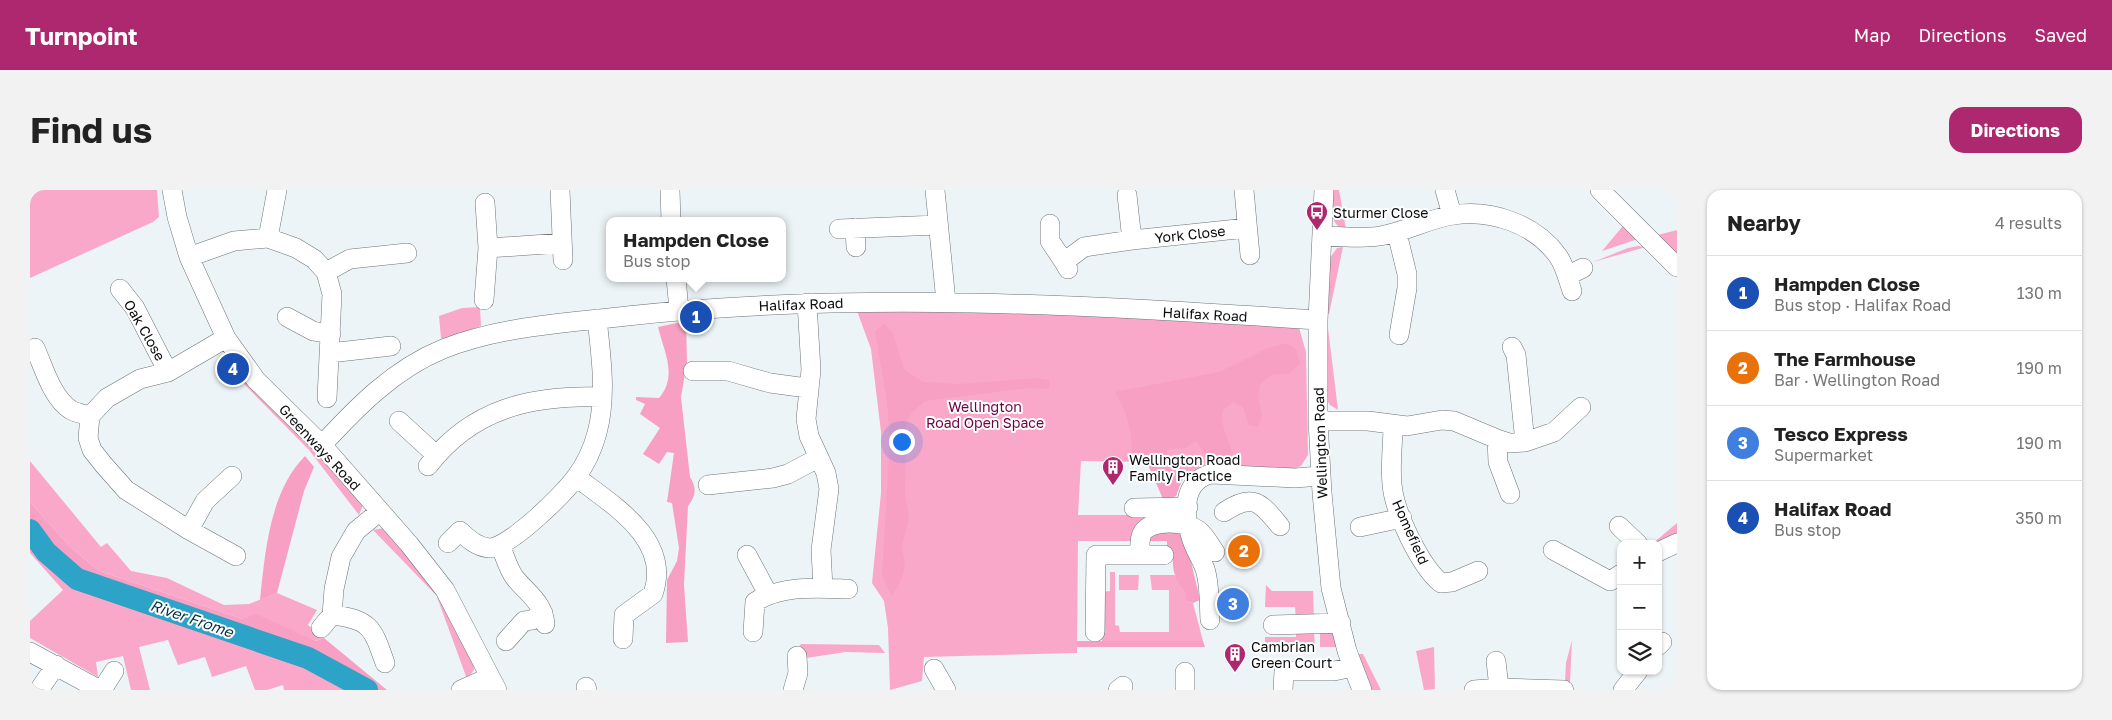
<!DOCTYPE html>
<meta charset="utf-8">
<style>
body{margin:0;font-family:"Golos Text",sans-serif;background:#f2f2f2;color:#222}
.controls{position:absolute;right:15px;bottom:15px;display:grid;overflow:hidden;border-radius:10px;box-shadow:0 1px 4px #0004}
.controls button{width:45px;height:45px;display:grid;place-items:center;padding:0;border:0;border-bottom:1px solid #e0e0e0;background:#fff;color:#222;font:25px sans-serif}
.you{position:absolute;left:871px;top:251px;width:18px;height:18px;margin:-12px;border:4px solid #fff;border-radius:50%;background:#1a73e8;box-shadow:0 0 0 8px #1a73e833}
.badge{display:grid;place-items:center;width:32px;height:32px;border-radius:50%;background:#ad286e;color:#fff;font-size:16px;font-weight:700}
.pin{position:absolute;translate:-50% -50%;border:2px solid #fff;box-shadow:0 1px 5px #0006}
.popup{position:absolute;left:576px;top:27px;width:180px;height:65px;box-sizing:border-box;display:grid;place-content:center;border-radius:10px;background:#fff;filter:drop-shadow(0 1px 4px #0005);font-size:16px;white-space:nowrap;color:#767676}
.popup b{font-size:19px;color:#222}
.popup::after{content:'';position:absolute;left:50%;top:100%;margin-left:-10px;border:10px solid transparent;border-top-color:#fff}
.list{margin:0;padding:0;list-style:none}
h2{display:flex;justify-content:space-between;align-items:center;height:65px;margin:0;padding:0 20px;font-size:21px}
h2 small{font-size:16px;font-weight:400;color:#767676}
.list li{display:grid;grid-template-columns:32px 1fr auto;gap:15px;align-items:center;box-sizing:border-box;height:75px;padding:0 20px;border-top:1px solid #e0e0e0}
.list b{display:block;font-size:19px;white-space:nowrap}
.list p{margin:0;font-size:16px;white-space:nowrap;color:#767676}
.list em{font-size:16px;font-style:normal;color:#767676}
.icon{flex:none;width:28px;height:28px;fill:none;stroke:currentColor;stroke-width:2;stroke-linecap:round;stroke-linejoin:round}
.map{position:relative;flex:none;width:1647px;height:500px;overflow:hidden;border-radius:15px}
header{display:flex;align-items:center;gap:30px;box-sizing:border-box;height:70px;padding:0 25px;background:#ad286e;color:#fff}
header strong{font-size:24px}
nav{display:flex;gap:28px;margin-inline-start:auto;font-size:18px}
.intro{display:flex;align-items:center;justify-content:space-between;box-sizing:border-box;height:120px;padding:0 30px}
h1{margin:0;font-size:35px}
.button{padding:12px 22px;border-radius:15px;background:#ad286e;color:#fff;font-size:18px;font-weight:700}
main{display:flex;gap:30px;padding:0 30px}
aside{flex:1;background:#fff;border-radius:15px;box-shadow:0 1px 4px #0004}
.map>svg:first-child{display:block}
.green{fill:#f9a8c9}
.forest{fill:#f7a0c4}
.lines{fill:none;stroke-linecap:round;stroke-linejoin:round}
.river{stroke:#2ca3c7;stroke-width:22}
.minor-casing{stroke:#6d7375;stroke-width:20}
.minor{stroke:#fff;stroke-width:19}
.labels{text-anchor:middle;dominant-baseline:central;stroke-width:4;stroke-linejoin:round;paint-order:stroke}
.poi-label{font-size:14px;fill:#0b0d0e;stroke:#fff;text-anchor:start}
.street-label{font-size:14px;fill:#0b0d0e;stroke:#fff}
.park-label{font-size:14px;fill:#6d0241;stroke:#fff}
.water-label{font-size:15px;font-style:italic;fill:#003241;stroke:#fff}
</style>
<header>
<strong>Turnpoint</strong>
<nav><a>Map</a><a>Directions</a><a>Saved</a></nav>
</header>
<div class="intro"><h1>Find us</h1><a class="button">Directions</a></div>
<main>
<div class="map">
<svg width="1647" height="500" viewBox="0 0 1647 500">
<rect width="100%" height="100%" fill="#edf4f7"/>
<path class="green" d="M0,0H127L129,27L123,32L0,88Z
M1302,0H1309L1316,39C1298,37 1302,13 1302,0Z
M1597,31L1614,47L1572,61Z
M1647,40V65L1624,46Z
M1608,56L1616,57L1563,72L1598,58Z
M1313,57L1299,124H1296L1299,69L1307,58Z
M450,117L451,136L413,149L411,148L409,126L432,118Z
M957,119L1268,134L1276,162L1278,265L1271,276L1261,280L1171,277L1153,288L1146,306L1134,311L1117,272L1051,271L1048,325H1133L1106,351H1048L1047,463L894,467L892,491L860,500L858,438L854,411L842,393L851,303V242L841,159L827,121Z
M1294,138H1298L1308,220L1300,215L1296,209Z
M211,185L320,297L333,315L329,325L279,260L208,188Z
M0,271L71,357L77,353L101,381L137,388L194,415L219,414L247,403L287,420L278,435L294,448L286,451L256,439L213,429L69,381L40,357L0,312Z
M1647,333V348L1622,354Z
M354,338L408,402L405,404L343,340Z
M0,344L36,386L48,394L101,409L306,483L329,500H254L253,495L237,500H225L216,476L182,487L175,467L148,475L138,450L109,457L120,500H101L93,466L66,472L68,487L0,448V431L33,400L0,363Z
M1080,382H1085V435L1089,436L1090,442H1139V400H1122L1120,385H1145L1156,400V411L1163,413L1173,451H1072V402L1080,401Z
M1089,385H1109L1108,400H1089Z
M1236,395L1242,401H1283L1284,430H1266L1265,417H1235Z
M410,405L443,472L444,480L437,489L407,407Z
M1266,441L1284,442L1285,457L1235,456V447H1266Z
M1290,441L1302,443L1309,457H1290Z
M1542,450L1540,492H1535L1536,473Z
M771,454L849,455L855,463L816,462L776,468L774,459L768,458Z
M1404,457L1405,499L1394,500L1386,461Z
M1325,464H1333L1351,500H1338Z"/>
<path class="forest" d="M656,131L657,172L651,207L660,287C667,298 666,306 658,316L654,395L658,452L636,453L637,390L647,371L649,358L642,313L637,312L644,263L637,262L629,274L613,264L630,238L610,224L615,214L606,210V207L629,208C648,186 634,162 628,137Z
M854,134L863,143L874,179L893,192L930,194L1006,188L1019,190L1020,195L1018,199L998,198L895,211L881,223L876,236L875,304L879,327L872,356L875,376L872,388L862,406L852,386L860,248L857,212L845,141Z
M1255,153L1266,159L1270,173L1260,183L1241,185L1230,194L1228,207L1232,226L1228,237L1219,235L1213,217L1203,212L1193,220C1190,243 1200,246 1202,266L1194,272C1179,270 1174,263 1166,251L1156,258L1137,259V274L1149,295L1146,306L1134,311L1117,272H1101C1104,242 1099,228 1085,202L1189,182L1236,159Z
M275,266L284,277L274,301L247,403L230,410C235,362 240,301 275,266Z
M0,312L40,357L69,381L213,429L226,424L286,451L294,448L357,500H329L279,466L56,388L46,382L0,330Z
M1120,342H1154L1170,410L1163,413L1156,411C1156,396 1149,397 1145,385C1142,378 1144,369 1141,361L1137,360V351H1118Z
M1047,451H1173L1175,457H1047Z"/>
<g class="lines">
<path class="river" d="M0,340L16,362L47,389L278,468L337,500"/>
<g class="minor-casing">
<path id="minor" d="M142,0L147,27L159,67L196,148L226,190L292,255L379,354L415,400L467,500
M530,0L533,70
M640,0L641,31
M905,0L916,112
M1214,0L1220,65
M1294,0L1288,130V231L1292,303L1301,398L1317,461L1332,500
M1415,0L1422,25
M1570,0L1647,77
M1097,5L1102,50
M1020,34V51L1034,72
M825,38L826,57
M809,39L908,35
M1367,43L1377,84V98L1369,145
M1293,46C1312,46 1332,49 1350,46C1375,42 1398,29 1423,25C1461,19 1505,34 1528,66C1535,76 1538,89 1542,101
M238,48L247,0
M458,58L532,53
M159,67L204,51L238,48L266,58L284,69L296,82L302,104L297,208
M1038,79L1034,72L1054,57L1102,50L1217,38
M296,82L320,69L377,63
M1537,86L1553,78
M646,88L649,120
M90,99L105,118L138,182
M454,110L458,58L455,13
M777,113L781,180L776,229L779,246L796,283L799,299L791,360L793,398
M257,127L283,141L301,144
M196,148L138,182L110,189L77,208L60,226L58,248L62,260L73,274L96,300L159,340L175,311L202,286
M1482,157L1486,165L1495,252
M5,158C14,178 22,208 41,220C46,223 54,224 60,226
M300,163L361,156
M663,181H698L740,193L777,198
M369,231L406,265
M1288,231H1338L1377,236L1412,230L1424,231L1467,249L1479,253L1495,252L1524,242L1551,217
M1363,235C1363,254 1360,275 1362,294C1364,321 1390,376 1411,393L1422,392L1448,381
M1467,249L1468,272L1480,304
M292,255C327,217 364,179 413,159C471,136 536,133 597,126C827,101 1058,115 1288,130
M398,276C442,218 502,205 572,207
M546,287C583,315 642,350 623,404L594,425L593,449
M678,295L743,288L758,284L788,268
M1104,318L1158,317
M1194,322C1223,302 1231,313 1250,336
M1589,336L1608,354
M1330,337L1372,328
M159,340L206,366
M418,353L430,341C438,349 447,357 459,358C478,359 534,304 546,287C555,275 563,258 567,243C577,206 571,166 567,129
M470,355C475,366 478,379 485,388C498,404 513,412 515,434
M1523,360L1580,391L1591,384
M1628,362L1647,353
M717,365L738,404
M1110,365C1110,357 1109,348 1113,342C1122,329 1157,332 1168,340C1175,345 1180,355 1185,362
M302,425C341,429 343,439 355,473
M1180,430C1179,414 1180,394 1175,379C1171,368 1164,358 1161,347C1153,323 1153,289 1182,284L1265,288L1290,286
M1243,435L1311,433
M291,438L302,425L304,399L311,367L326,341L349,322
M723,442L725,412C752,395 786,398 818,399
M1065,442L1066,365H1134
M476,451L494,431L502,430L513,423
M1628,456L1632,452
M0,462L70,500
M1466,471L1469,498
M904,479L916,500
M1155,482V500
M556,497L557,500
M9,500L26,475
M72,500L84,481
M431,500L460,487
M763,500L768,483L767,466
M1088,500L1093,496
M1253,500L1254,481H1304L1323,477
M1444,500L1469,498L1534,500
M1593,500L1608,481"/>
</g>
<use href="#minor" class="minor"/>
</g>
<defs>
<g id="bus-pin" transform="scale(1.125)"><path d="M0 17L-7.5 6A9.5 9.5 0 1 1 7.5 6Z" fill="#ad286e" stroke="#fff"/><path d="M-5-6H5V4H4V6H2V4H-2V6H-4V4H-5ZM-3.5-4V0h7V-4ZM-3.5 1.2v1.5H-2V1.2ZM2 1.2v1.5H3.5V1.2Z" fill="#fff"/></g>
<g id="building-pin" transform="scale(1.125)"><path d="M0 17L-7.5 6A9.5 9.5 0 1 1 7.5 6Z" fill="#ad286e" stroke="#fff"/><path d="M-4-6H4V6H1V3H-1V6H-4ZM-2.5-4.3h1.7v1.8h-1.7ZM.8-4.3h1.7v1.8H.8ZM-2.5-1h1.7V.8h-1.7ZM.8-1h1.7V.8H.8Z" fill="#fff"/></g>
</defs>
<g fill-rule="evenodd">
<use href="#bus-pin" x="1287" y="22"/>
<use href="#building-pin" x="1083" y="277"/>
<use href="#building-pin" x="1205" y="464"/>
</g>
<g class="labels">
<g class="poi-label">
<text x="1303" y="22">Sturmer Close</text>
<text x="1099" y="269">Wellington Road<tspan x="1099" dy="16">Family Practice</tspan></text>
<text x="1221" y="456">Cambrian<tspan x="1221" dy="16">Green Court</tspan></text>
</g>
<g class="street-label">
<text transform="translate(1160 44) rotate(-6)">York Close</text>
<text transform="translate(771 114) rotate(-2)">Halifax Road</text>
<text transform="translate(1175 124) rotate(3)">Halifax Road</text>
<text transform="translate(115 140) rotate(60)">Oak Close</text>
<text transform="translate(1290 253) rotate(-92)">Wellington Road</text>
<text transform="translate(290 257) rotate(47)">Greenways Road</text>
<text transform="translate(1381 342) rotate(66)">Homefield</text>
</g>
<g class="park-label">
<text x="955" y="216">Wellington<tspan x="955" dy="16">Road Open Space</tspan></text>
</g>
<g class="water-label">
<text transform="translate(162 428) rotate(19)">River Frome</text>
</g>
</g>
</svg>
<div class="controls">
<button>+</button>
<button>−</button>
<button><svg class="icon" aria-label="layers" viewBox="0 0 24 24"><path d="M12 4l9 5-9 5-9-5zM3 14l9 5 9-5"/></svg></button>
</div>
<div class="you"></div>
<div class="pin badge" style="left:666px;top:127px;background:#1a4fb4">1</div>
<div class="popup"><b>Hampden Close</b>Bus stop</div>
<div class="pin badge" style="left:1214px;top:361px;background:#e8710a">2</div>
<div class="pin badge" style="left:1203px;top:414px;background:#3f7fe0">3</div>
<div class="pin badge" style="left:203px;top:179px;background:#1a4fb4">4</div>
</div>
<aside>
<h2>Nearby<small>4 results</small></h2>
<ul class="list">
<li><span class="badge" style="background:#1a4fb4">1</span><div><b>Hampden Close</b><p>Bus stop · Halifax Road</p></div><em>130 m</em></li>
<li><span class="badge" style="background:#e8710a">2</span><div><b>The Farmhouse</b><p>Bar · Wellington Road</p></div><em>190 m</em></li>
<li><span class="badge" style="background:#3f7fe0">3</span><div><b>Tesco Express</b><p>Supermarket</p></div><em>190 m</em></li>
<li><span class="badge" style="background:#1a4fb4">4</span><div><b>Halifax Road</b><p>Bus stop</p></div><em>350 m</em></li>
</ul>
</aside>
</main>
